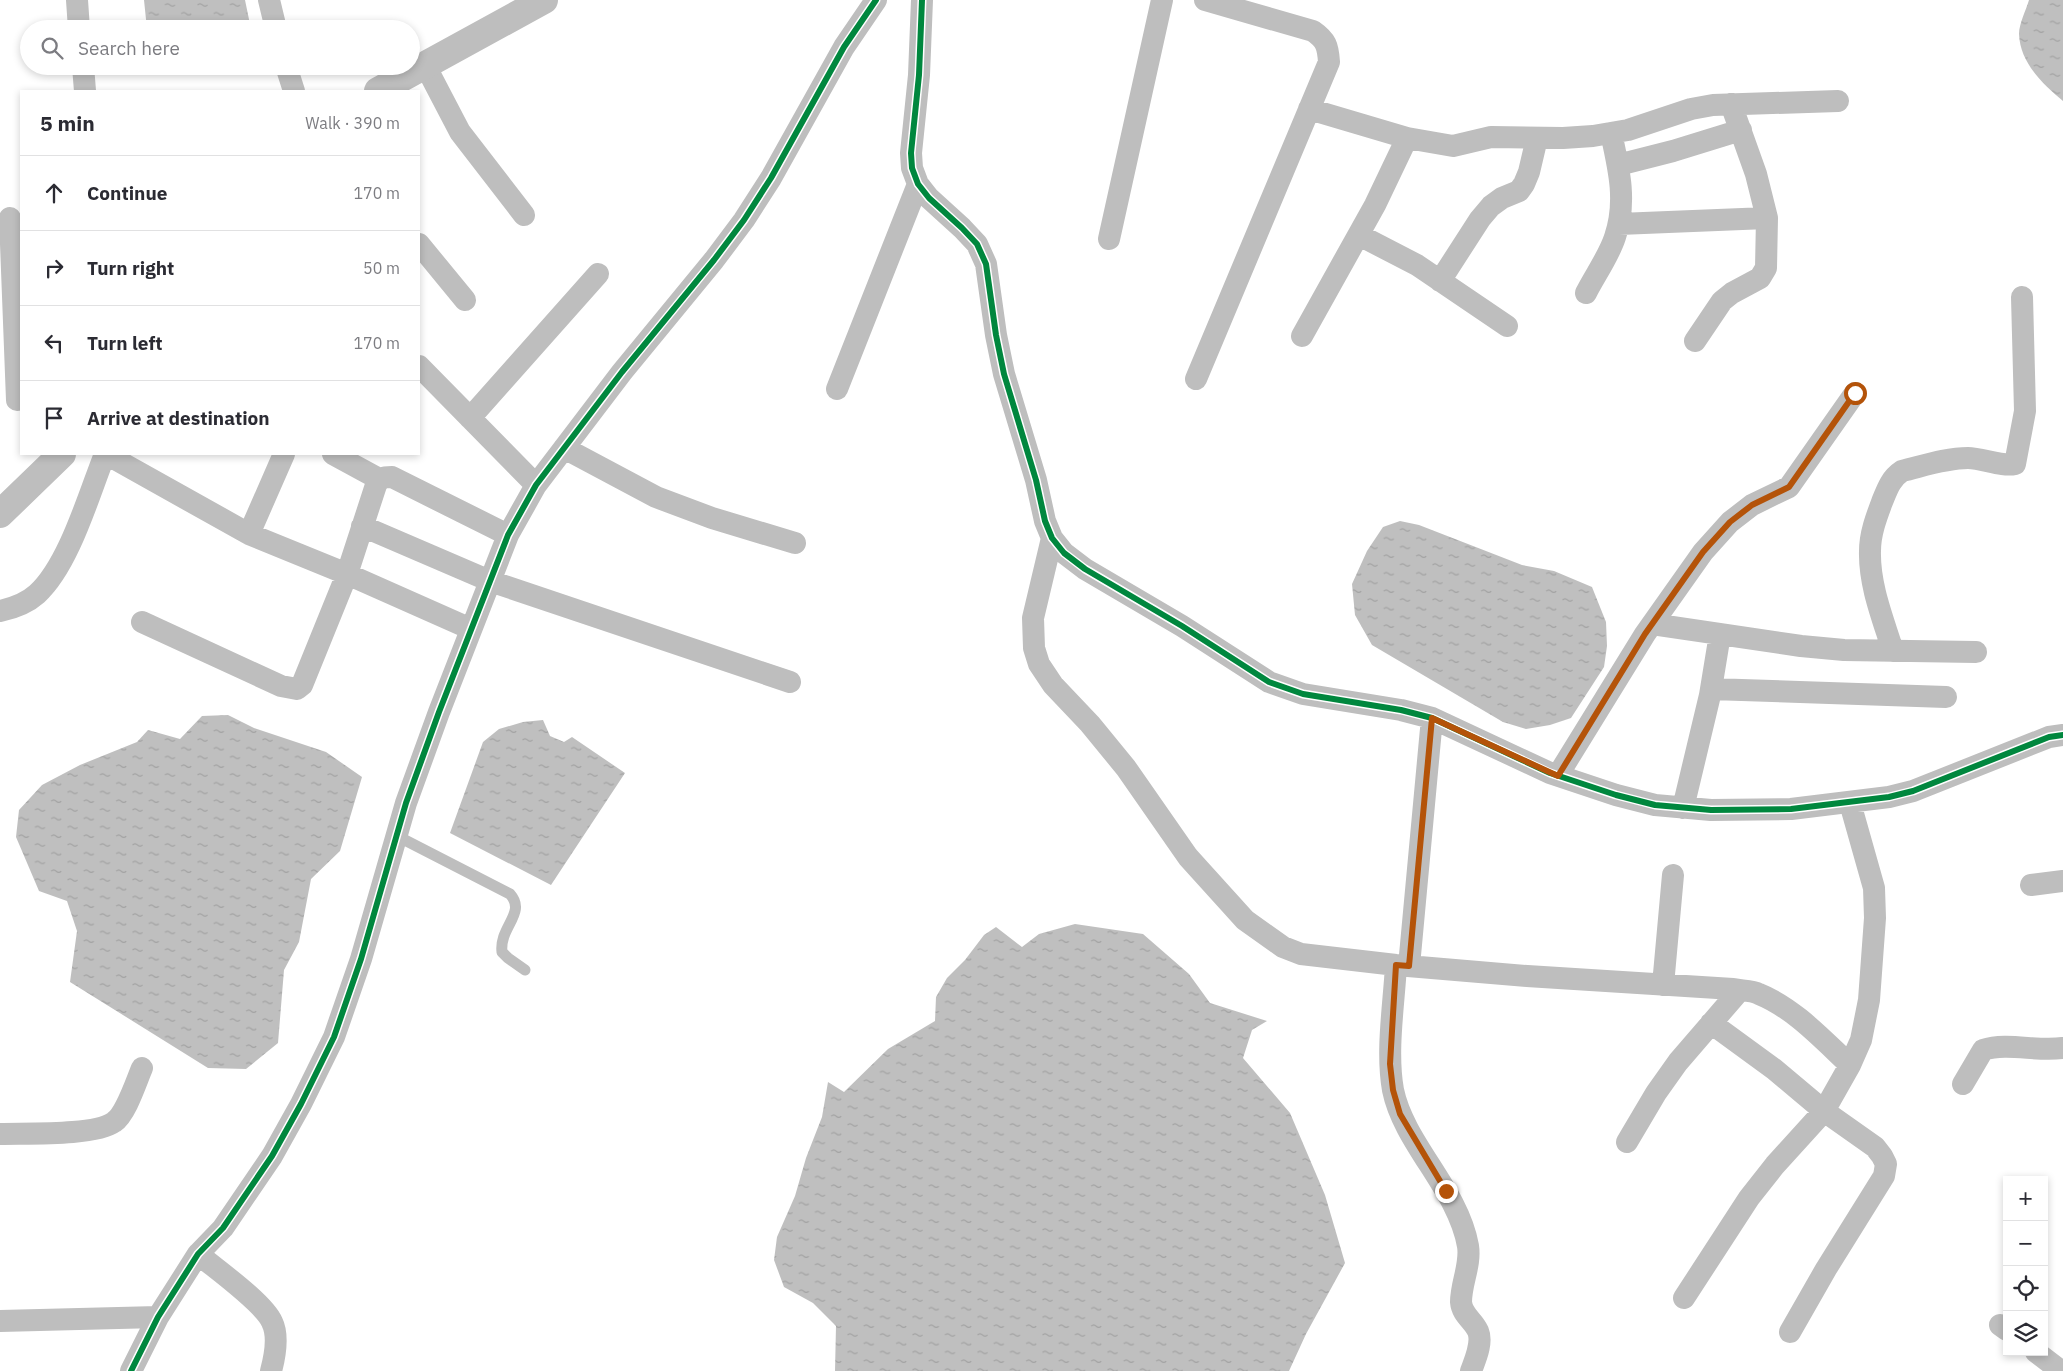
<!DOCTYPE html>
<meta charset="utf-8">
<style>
body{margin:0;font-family:"IBM Plex Sans",sans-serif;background:#f2f2f3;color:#2b2b33}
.controls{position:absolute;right:15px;bottom:15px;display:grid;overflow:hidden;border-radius:0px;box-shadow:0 2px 8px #0003}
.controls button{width:45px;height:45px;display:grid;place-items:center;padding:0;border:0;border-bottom:1px solid #e1e1e2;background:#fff;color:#2b2b33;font:25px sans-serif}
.stop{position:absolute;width:15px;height:15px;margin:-11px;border:4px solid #b45309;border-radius:50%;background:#fff}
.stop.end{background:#b45309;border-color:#fff;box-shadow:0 1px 5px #0008}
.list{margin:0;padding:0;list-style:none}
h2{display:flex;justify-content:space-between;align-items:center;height:65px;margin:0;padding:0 20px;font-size:21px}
h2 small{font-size:16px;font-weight:400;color:#7c7c81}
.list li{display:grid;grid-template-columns:32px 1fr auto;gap:15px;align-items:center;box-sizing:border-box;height:75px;padding:0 20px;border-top:1px solid #e1e1e2}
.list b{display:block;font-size:19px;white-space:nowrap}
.list em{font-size:16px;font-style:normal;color:#7c7c81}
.icon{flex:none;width:28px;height:28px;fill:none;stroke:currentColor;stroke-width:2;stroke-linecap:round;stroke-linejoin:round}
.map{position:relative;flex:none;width:2063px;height:1371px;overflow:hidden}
.search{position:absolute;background:#fff;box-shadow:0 2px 8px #0003;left:20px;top:20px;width:400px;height:55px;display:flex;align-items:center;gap:12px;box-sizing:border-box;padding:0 18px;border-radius:28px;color:#7c7c81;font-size:19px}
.panel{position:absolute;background:#fff;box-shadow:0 2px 8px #0003;left:20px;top:90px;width:400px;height:365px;border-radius:0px}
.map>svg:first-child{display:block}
.water{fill:url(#water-ripples)}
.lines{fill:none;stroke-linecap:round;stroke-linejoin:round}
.service{stroke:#bebebe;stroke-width:11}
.minor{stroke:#bebebe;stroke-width:22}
.tertiary{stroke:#bebebe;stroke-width:28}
.cycleway-casing{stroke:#fff;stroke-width:9}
.cycleway{stroke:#00873e;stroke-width:6}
.route{stroke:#b45309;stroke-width:6}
</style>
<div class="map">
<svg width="2063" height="1371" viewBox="0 0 2063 1371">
<defs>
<pattern id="water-ripples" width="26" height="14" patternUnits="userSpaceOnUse" patternTransform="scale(1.25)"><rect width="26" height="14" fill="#bfbfbf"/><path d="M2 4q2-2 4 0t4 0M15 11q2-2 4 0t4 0" fill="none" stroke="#a2a2a2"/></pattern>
</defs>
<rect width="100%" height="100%" fill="#fff"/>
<path class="water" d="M144,0H245L251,29H147Z
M2029,0H2063V101C2043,84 2020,63 2019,34C2019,24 2026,10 2029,0Z
M1400,521L1419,525L1522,565L1554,571L1592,587L1606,622L1607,646L1604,667L1571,718L1550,725L1526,729L1503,722L1372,645L1355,615L1352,584L1367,551L1383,527Z
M228,715L254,728L326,752L362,777L340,851L311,879L299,942L284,970L278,1043L246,1069L208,1068L70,982L77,931L67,901L39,891L16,837L19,810L42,785L80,765L137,742L148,730L180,739L202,716Z
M543,720L550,736L564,742L572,737L625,773L551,885L450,833L483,742L499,729L523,722Z
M1075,924L1143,934L1189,974L1210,1003L1267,1021L1252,1030L1243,1058L1290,1113L1325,1195L1345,1263L1306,1334L1289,1371H835L836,1326L813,1303L784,1287L774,1260L777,1237L795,1196L806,1158L822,1117L828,1082L844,1092L888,1049L935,1021L936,997L947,978L965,960L984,935L996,927L1022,947L1039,934Z"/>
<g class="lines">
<path class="service" d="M397,836L510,894C527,913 499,927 502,952L508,958L525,970"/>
<path class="minor" d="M77,0L79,29
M269,0L276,29
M922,0L919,75L911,153L912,168L918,184L929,198L962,228L977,244L986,264L996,335L1004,374L1036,480L1045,521L1052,538L1064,553L1085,569L1182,626L1269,682L1303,694L1401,710L1432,718L1550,773L1616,795L1655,805L1711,810L1791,809L1889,797L1913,791L2049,737L2063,735
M425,65L460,132L524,215
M83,66L85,91
M286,66L294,91
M1309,109L1407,138L1453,146L1491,137L1563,138L1593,136L1628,130L1691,109L1713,105L1838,101
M1618,165L1673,151L1741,130
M10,218L17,400
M1619,224L1767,218
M1359,235L1417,265L1507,326
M1109,239L1162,0
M419,244L465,300
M1440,281L1480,219L1491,206L1502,198L1519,191L1524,184L1529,172L1537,138
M1586,293C1595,275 1609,256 1615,237C1627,202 1619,169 1611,133
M1302,336L1375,205L1407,138
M1695,341L1722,301L1732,293L1760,278L1766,268L1767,218L1756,174L1731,104
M419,366L536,485
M1196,379L1329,62C1328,46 1326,40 1313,31L1205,0
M837,389L918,184
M470,418L598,274
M564,448L656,497L712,518L795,543
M106,454L249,534L347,574L471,629
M333,454L379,479
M362,526L490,581L790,682
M249,534L284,454
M1052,538L1033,618L1034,648L1039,664L1053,685L1090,724L1126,768L1188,857L1245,920L1283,947L1301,954L1396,965L1527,976L1733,989C1741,991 1751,990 1759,994C1794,1008 1823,1040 1850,1065
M0,611C14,608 27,603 37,594C69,565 89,494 105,454
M142,622L281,686L297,689L302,685L347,574L376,485C380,478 383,477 392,477L508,535
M1652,624L1801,646L1844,650L1976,652
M1893,651C1883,619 1869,585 1870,551C1870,534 1876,518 1882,502C1887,490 1890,479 1902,471C1923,466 1946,458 1968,458C1982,458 2002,467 2015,464L2025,411L2022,297
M1711,689L1946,697
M1558,775L1645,634L1703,552L1730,522L1752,505L1789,487L1855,393
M1683,808L1710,695L1720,634
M2031,885L2063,881
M1396,965C1394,1004 1386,1051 1393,1090C1404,1144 1458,1189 1468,1246C1471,1265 1461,1283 1461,1302C1462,1315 1473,1320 1478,1331C1483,1343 1475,1360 1471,1371
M1409,966L1432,718
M1663,985L1673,875
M1711,1023L1774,1069L1824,1111L1875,1147L1882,1156L1886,1164L1884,1176L1826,1269L1790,1332
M1963,1084L1983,1050C2008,1042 2036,1052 2063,1048
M0,1134C25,1133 95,1136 114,1122C126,1114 136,1082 142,1068
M1627,1142L1656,1093L1678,1062L1740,990
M198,1254C216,1269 264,1303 272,1322C279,1336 275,1356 271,1371
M1684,1298L1749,1198L1775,1165L1824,1111L1850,1065L1861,1040L1869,1000L1875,918L1874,888L1850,803
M0,1321L158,1317
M2000,1325L2007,1330
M2036,1352L2061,1371
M131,1371L158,1317L198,1254L223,1228L272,1156L301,1104L334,1037L361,959L406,803L439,712L508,535L536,485L622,372L714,260L744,220L771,178L844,47L876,0"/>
<path class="tertiary" d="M378,91L544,0
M0,514L62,454"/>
<g class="cycleway-casing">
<path id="cycleway" d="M922,0L919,75L911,153L912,168L918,184L929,198L962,228L977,244L986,264L996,335L1004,374L1036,480L1045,521L1052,538L1064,553L1085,569L1182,626L1269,682L1303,694L1401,710L1432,718L1550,773L1616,795L1655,805L1711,810L1791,809L1889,797L1913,791L2049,737L2063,735
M131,1371L158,1317L198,1254L223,1228L272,1156L301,1104L334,1037L361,959L406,803L439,712L508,535L536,485L622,372L714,260L744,220L771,178L844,47L876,0"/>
</g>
<use href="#cycleway" class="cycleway"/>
</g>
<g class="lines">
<path class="route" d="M1446,1191L1400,1114L1393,1090L1390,1064L1396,965L1409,966L1432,718L1558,776L1645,634L1703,552L1730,522L1752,505L1789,487L1855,393"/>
</g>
</svg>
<div class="controls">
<button>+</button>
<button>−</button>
<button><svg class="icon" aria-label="locate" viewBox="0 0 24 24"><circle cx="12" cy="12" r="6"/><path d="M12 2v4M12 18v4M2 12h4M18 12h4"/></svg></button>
<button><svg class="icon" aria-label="layers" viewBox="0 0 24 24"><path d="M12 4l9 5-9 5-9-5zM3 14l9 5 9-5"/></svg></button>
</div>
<div class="stop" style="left:1855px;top:393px"></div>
<div class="stop end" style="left:1446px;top:1191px"></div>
<div class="search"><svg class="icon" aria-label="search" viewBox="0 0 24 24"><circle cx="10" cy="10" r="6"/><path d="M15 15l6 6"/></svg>Search here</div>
<section class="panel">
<h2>5 min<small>Walk · 390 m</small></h2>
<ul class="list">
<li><svg class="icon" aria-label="ahead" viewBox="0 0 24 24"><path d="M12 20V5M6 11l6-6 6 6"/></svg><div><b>Continue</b></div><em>170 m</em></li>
<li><svg class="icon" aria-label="right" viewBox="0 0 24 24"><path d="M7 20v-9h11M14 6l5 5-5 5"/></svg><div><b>Turn right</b></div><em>50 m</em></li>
<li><svg class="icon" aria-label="left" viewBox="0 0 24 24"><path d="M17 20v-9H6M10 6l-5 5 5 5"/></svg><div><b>Turn left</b></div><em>170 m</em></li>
<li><svg class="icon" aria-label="arrive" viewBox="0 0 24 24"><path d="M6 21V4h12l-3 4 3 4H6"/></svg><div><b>Arrive at destination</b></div></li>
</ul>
</section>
</div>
